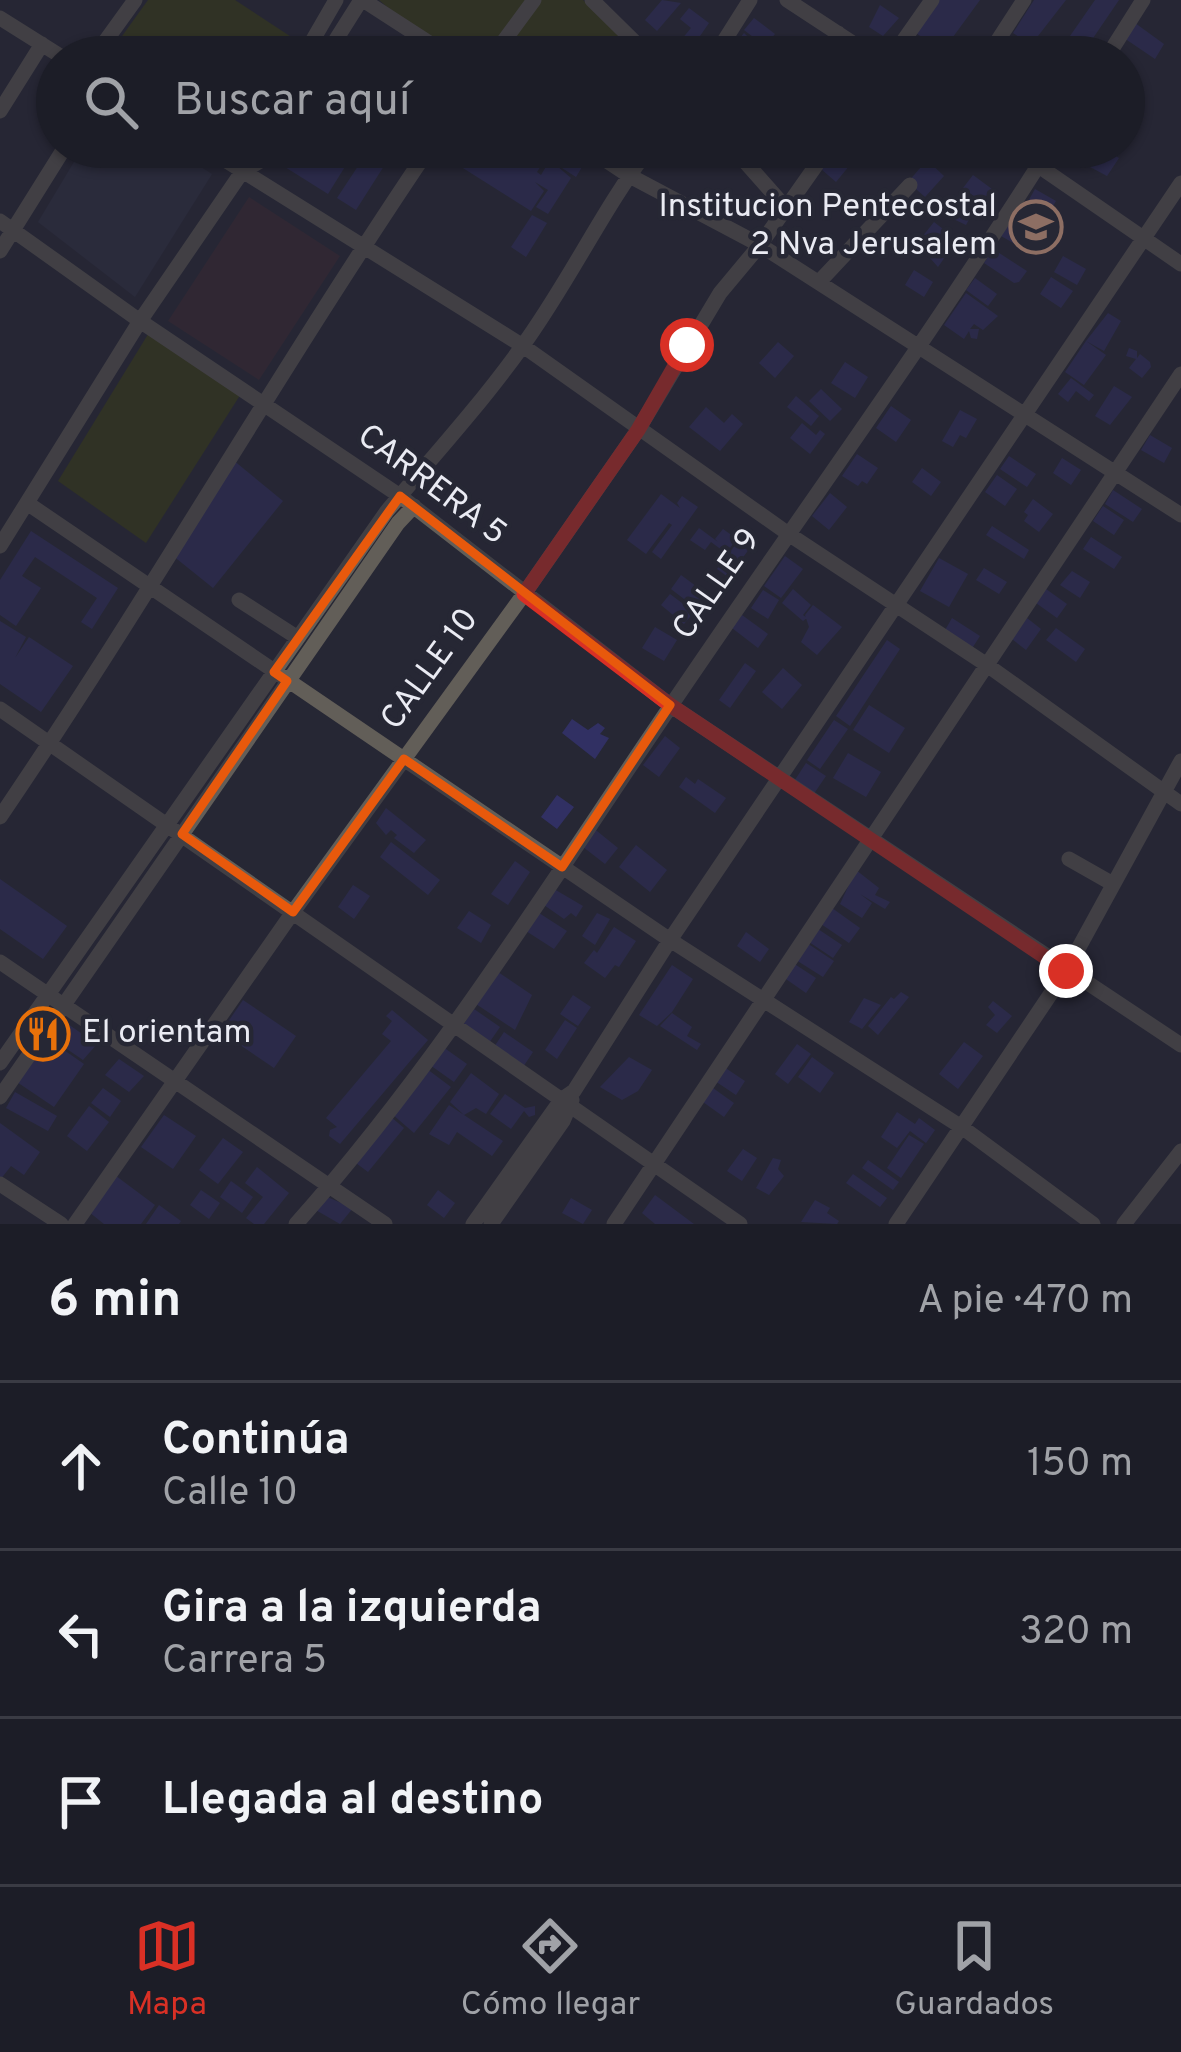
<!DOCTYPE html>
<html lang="es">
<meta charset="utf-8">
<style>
body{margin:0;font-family:Overpass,sans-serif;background:#292a33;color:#f1f3f6}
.stop{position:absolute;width:36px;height:36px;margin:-27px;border:9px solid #d93025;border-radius:50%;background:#fff}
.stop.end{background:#d93025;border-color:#fff;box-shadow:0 3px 12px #0008}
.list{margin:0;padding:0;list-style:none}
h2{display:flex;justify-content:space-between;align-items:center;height:156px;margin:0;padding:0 48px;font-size:51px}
h2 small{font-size:39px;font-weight:400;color:#a0a2a7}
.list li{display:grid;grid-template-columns:78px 1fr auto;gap:36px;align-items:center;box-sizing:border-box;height:168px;padding:0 48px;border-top:3px solid #3a3b44}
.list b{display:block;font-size:45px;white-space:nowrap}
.list p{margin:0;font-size:39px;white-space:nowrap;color:#a0a2a7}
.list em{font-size:39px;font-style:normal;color:#a0a2a7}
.icon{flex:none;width:66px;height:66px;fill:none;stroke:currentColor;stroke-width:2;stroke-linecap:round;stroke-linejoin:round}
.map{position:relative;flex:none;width:1181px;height:1224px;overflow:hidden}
.search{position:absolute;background:#1c1d27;box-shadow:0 3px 9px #0004;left:36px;right:36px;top:36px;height:132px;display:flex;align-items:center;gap:30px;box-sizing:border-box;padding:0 42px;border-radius:66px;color:#a0a2a7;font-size:45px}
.sheet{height:660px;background:#1c1d27}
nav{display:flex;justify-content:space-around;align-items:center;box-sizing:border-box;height:168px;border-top:3px solid #3a3b44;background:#1c1d27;font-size:33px;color:#a0a2a7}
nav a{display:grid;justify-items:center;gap:6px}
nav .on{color:#d93025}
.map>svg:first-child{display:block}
.built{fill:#303144}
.education{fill:#3c2932}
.green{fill:#3c4012}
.building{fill:#313063}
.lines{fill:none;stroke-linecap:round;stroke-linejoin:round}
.minor{stroke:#625e58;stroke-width:15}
.route{stroke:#d93025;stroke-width:15}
.marked{fill:none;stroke:#e8590c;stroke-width:9;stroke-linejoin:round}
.labels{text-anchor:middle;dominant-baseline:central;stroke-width:9;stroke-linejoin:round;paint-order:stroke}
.poi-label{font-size:33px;fill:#eaebf3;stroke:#262734;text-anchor:end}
.street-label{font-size:33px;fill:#eaebf3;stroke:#262734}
</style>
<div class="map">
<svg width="1181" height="1224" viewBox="0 0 1181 1224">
<rect width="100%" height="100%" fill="#262734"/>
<path class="built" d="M83,147H168L212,174L135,297L38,222Z"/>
<path class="education" d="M249,197L340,256L259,380L168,321Z"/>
<path class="green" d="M148,0H235L302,44L293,57H107Z
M379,0H531L483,57C442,57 410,26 379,0Z
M537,0H583L645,57H495Z
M150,331L244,389L146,543L58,481Z"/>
<path class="building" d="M662,0L681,3L657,31L645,20Z
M933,0H980L942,52L912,30Z
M1034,0H1066L1031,45L1013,33Z
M1095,0H1119L1087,47L1070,36Z
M880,5L899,18L883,36L869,27Z
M689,8L709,23L691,49L681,40L691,28L680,19Z
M754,18L775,34L765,46L744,30Z
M1135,23L1164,44L1155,59L1124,38Z
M744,33L762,50L756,57H744L732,48Z
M287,147H352L356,149L328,194L277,162Z
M439,147H518L524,151L526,147H553L537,172L541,175L550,160L571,178L548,214L536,207L548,190L535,182L544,191L531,211L436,151Z
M555,147H571L588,157L576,177L562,168L567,160L552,151Z
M839,147L863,149L836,182L821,169Z
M1084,147H1100L1119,158L1107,176L1077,160Z
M366,154L384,166L356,210L337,198Z
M927,160L944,176L925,197L908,182Z
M973,175L992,189L982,202L963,188Z
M1035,189L1056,201L1037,233L1017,221Z
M951,200L973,212L966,225L943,214Z
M532,215L547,223L526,257L511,247Z
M934,222L957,240L938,267L922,249L926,244L931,245L933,251L936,247L922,237Z
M1009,223L1040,240L1032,254L1001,236Z
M993,249L1027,271L1019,282L1014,283L984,263Z
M1063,256L1086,269L1077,285L1054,272Z
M914,270L933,282L924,297L905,285Z
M1051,277L1073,291L1061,308L1040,294Z
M975,278L997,294L988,306L966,290Z
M966,293L998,316L983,330L974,324L970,329H979L977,339L971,338L969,331L964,339L944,325Z
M1108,313L1121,321L1104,351L1086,341Z
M1086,341L1106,355L1084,385L1065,372Z
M778,342L794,356L775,378L759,363Z
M1129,348L1137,351V358L1140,354L1150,362L1151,367L1142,378L1129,368L1136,359L1126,356Z
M845,362L868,377L855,398L831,383Z
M1071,378L1094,395L1089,401L1076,391L1068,402L1058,394Z
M1114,386L1132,397L1110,425L1095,416Z
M821,389L842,409L830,421L809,401Z
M796,396L819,416L811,426L787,407Z
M891,406L911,420L896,442L876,428Z
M706,407L724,423L732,414L743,424L720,451L689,427Z
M960,410L977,419L966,438L960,435L953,447L942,441Z
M802,423L816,435L820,430L825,434L810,454L790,438Z
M1150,435L1172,448L1164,463L1141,450Z
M857,454L878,468L867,484L862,481L858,486L842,476Z
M1009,456L1036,474L1027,487L1000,469Z
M1062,458L1081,470L1071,485L1053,473Z
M233,460L283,501L213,588L167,551Z
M922,468L941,482L931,496L912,482Z
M997,475L1017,489L1005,506L985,492Z
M1113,490L1142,509L1133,522L1105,504Z
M830,493L847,507L829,530L812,516Z
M661,494L680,508L677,503L682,496L698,507L661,559L652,552L672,525L669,523L646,554L627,540Z
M1033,499L1053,514L1039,532L1024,521L1028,515L1024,512Z
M1103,506L1124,520L1114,535L1093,521Z
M992,526L1029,550L1024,559L986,535Z
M699,528L718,542L715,539L723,529L737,539L726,553L711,542L705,550L690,540Z
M31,531L118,588L92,629L81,622L97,598L35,557L22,576L41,588L16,626L0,615V580Z
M1091,537L1122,557L1114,569L1083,549Z
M739,540L750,548L728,577L717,569Z
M785,556L803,569L781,598L764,586Z
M939,558L968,574L949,607L920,591Z
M984,568L1007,582L999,594L976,580Z
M1072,571L1090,582L1080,598L1060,585Z
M681,575L708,595L697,609L671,589Z
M793,589L811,605L803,615L807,618L803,621L782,603Z
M1046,589L1067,604L1057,618L1036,603Z
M763,590L779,600L768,619L751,608Z
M670,594L694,612L684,624L661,605Z
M813,605L842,627L817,655L801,642L809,627L805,615Z
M742,615L768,634L758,648L732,628Z
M952,618L980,636L971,650L944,632Z
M1027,618L1041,629L1026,650L1012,639Z
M0,621L26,637L15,658L29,637L73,666L41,712L0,684Z
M655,627L677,640L664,661L642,648Z
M1056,628L1085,649L1076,662L1046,640Z
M887,640L900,649L850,726L836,716Z
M745,663L756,671L730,708L719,700Z
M783,668L802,685L782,709L762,692Z
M869,705L905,728L889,753L853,730Z
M572,719L588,730L598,723L605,728L600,734L609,738L595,759L562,733Z
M834,720L848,729L820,769L807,760Z
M665,736L680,748L659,777L643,765Z
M848,753L881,772L866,797L833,778Z
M806,763L826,776L811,798L791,786Z
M686,777L695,784L698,779L726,798L715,813L679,787Z
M557,795L574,807L557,829L541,817Z
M386,808L426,840L414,853L394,838L397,835L391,830L386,835L376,823Z
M592,827L618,848L605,864L578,843Z
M391,842L440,880L428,895L380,857Z
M636,845L667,870L650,892L619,867Z
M515,861L530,872L508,905L491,894Z
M856,870L879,888L875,895L890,902L885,909L860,894L872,903L862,918L840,904Z
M0,879L67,926L43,959L0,929Z
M353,885L370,896L354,919L338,907Z
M554,889L583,906L576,917L571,913L564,919L544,905Z
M832,908L860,928L849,943L821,924Z
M469,911L491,925L481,943L457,928Z
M539,913L567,931L554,949L526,931Z
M597,913L610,919L595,945L582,936Z
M614,927L636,941L619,967L615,965L605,978L584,963L594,950L597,953Z
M818,929L842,945L833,958L809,942Z
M746,932L769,949L760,962L737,946Z
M807,943L834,961L823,977L796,960Z
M793,963L816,978L806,993L783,977Z
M672,965L693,979L672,1012L657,1026L639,1015Z
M498,972L532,995L515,1030L476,1004Z
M901,992L909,997L878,1035L868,1026L891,997L894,999Z
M573,995L591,1007L578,1026L560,1014Z
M864,998L881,1005L862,1029L849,1022Z
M243,1000L296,1036L274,1068L221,1032Z
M993,1001L1012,1016L997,1033L986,1025L995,1015L988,1007Z
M474,1009L500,1027L489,1043L463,1025Z
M392,1010L428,1040L340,1144L329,1136L330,1130L337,1127L326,1118L391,1041L382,1034L392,1021L386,1016Z
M672,1013L692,1027L687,1036L701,1044L697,1050L660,1026Z
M59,1018L97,1044L83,1060L45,1034Z
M565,1020L577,1028L557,1059L545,1050Z
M504,1032L533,1052L521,1070L492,1050Z
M41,1034L84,1064L54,1107L11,1078Z
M964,1042L983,1056L958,1089L939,1074Z
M797,1044L811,1054L788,1084L775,1074Z
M443,1047L467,1064L454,1082L430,1065Z
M629,1057L652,1070L638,1091L622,1100L600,1087Z
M812,1057L834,1073L820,1093L798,1077Z
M119,1059L144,1076L129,1092L105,1075Z
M724,1067L745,1081L736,1095L715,1081Z
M427,1069L451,1087L414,1133L392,1114Z
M471,1073L499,1094L486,1114L476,1108L464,1115L450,1102Z
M103,1088L121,1101L110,1117L91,1103Z
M713,1088L734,1103L724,1117L703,1102Z
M15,1092L57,1116L48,1131L6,1108Z
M505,1094L525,1108L535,1106V1115L529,1117L524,1111L511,1129L490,1114Z
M449,1105L503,1141L492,1156L457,1132L449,1145L429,1134Z
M89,1106L109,1122L87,1151L67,1136Z
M897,1112L915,1124L919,1118L935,1130L926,1143L910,1131L897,1148L881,1137Z
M164,1115L196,1136L173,1169L141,1147Z
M391,1117L404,1128L368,1172L352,1160Z
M0,1123L40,1152L24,1175L11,1166L0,1180Z
M909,1135L924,1144L901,1178L887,1168Z
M223,1138L243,1152L218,1184L199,1170Z
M743,1149L757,1158L742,1181L727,1171Z
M773,1158L781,1160L778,1169L784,1176L769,1195L756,1188Z
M868,1160L899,1182L893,1190L862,1168Z
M257,1167L289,1193L264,1224H254L246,1218L263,1197L245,1183Z
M853,1174L887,1198L880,1207L846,1183Z
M116,1176L155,1205L141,1224H104L89,1212Z
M231,1181L253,1197L242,1213L220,1197Z
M201,1190L220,1203L209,1219L190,1205Z
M438,1190L455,1203L444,1218L427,1205Z
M655,1195L694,1224H655L642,1213Z
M325,1196L353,1208L340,1224L314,1209Z
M571,1198L592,1210L583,1224L562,1213Z
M815,1200L830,1208L827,1213L839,1221L837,1224L801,1222Z
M159,1205L181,1221L179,1224H146Z"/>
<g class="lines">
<path class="minor" d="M363,0L451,57
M592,0L650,57
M787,0L874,57
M0,18L62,57
M94,57L135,0
M303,57L336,0
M325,57L361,0
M492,57L534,0
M714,57L750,0
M819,57L838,33
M892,57L932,0
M987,57L1024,0
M1107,57L1143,0
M0,111L42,44
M204,147L523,346L790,535L987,665L1181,804
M586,147L628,175L760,245L1181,515
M732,147L786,208
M1011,147L1181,264
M242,172L245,147
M0,221L140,321L400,496L670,705L1181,1045
M0,251L65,147
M819,282L910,185
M27,503L670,940L963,1128L1093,1224
M0,546L140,321L242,172L260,161L269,147
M239,600L298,638
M0,709L740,1224
M0,817C149,598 281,367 430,147
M1069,859L1113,884
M0,962L385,1224
M0,1063L387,511C432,458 480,405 521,348C568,284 602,210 650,147
M0,1097L398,523L414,506
M0,1184L61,1224
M75,1224L293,912L524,594L638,430L720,293L760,245L829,147
M296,1224C437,1066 549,885 668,710C795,522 929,339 1050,147
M473,1224L561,1100L574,1091L670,940L1181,183
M491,1224L563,1121L572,1100
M614,1224L1181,374
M896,1224L1066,971L1181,761
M1124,1224L1181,1151"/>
</g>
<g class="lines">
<path class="route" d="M687,345L638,430L524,594L670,705L1066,971"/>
</g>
<path d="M0 0H1181V1224H0ZM400,496L670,705L562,867L404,759L293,912L182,834L287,681L274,672Z" fill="#262734" fill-opacity=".55" fill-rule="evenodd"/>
<path class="marked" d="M400,496L670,705L562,867L404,759L293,912L182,834L287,681L274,672Z"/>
<defs>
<g id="school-ring" transform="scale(2.7)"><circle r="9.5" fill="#262734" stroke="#8d6e63" stroke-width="1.5"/><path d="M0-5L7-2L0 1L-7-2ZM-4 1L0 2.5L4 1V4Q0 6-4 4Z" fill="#8d6e63"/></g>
<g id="restaurant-ring" transform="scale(2.7)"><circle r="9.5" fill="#262734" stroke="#e8710a" stroke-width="1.5"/><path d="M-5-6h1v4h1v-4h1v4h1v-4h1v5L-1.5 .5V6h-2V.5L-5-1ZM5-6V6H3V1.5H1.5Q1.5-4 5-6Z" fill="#e8710a"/></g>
</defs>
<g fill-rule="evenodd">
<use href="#school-ring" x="1036" y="227"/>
<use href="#restaurant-ring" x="43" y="1034"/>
</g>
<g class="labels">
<g class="poi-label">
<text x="997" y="208">Institucion Pentecostal<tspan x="997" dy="38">2 Nva Jerusalem</tspan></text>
<text x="82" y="1034" text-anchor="start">El orientam</text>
</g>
<g class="street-label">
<text transform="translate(431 486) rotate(37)">CARRERA 5</text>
<text transform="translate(718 585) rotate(-55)">CALLE 9</text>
<text transform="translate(431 670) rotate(-54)">CALLE 10</text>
</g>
</g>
</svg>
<div class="stop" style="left:687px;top:345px"></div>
<div class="stop end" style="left:1066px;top:971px"></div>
<div class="search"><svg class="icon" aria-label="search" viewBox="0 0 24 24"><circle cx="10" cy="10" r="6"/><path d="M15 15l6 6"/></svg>Buscar aquí</div>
</div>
<section class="sheet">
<h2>6 min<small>A pie · 470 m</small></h2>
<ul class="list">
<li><svg class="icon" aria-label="ahead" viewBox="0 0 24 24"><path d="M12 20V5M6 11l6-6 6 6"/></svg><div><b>Continúa</b><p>Calle 10</p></div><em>150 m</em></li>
<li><svg class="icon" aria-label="left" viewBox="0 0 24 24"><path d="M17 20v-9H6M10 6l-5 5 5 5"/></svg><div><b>Gira a la izquierda</b><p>Carrera 5</p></div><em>320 m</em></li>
<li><svg class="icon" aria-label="arrive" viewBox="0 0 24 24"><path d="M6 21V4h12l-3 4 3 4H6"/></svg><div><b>Llegada al destino</b></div></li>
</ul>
</section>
<nav>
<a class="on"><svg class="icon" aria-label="map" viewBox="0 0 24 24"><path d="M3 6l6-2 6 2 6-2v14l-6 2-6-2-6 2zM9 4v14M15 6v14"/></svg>Mapa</a>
<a><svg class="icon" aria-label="directions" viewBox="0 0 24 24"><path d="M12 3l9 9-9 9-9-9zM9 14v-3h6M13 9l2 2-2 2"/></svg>Cómo llegar</a>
<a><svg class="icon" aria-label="saved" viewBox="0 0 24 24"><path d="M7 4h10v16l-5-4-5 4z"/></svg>Guardados</a>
</nav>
